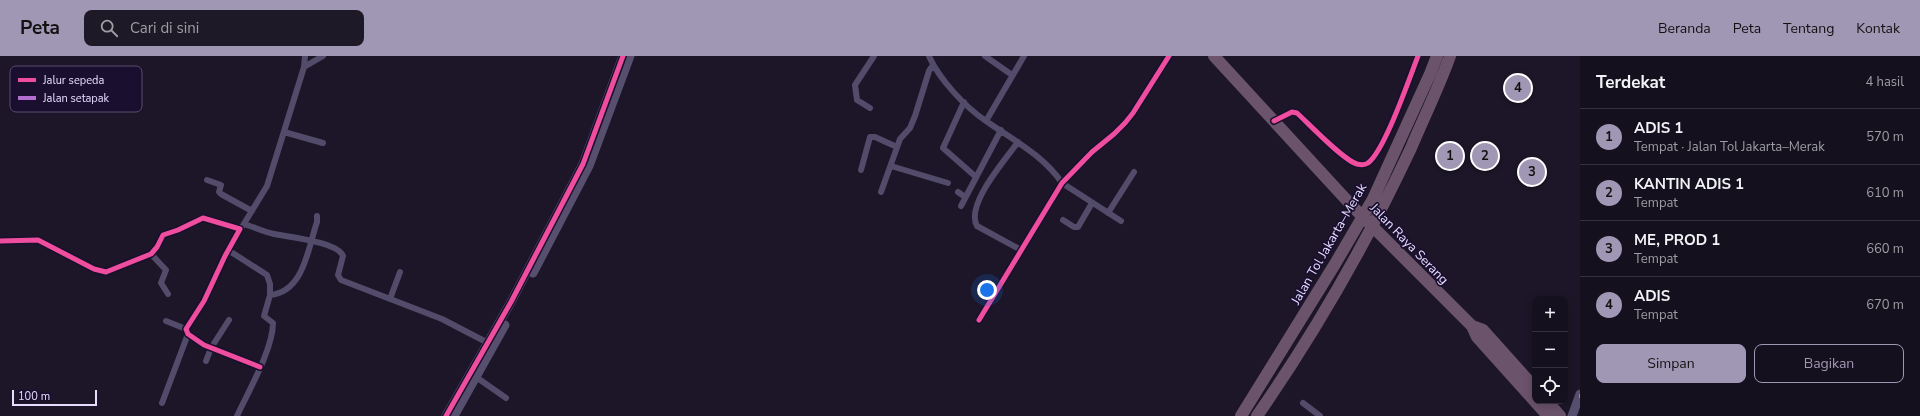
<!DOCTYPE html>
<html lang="id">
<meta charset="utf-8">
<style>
body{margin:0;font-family:"Nunito Sans",sans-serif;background:#1e1927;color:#f1f3f6}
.controls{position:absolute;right:12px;bottom:12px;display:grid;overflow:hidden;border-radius:8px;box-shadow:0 2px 10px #0003}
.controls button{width:36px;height:36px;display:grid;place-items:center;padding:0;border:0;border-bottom:1px solid #34303c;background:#15101e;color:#f1f3f6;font:20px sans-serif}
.scale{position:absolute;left:12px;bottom:10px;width:85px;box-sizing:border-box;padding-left:4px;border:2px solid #e7ddff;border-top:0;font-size:11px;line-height:14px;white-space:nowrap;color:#e7ddff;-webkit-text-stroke:3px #1a0f2f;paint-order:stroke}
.you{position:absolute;left:987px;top:234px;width:14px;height:14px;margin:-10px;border:3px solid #fff;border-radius:50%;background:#1a73e8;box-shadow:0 0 0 6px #1a73e833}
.badge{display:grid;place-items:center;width:26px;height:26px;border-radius:50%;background:#a097b4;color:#111;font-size:13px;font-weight:700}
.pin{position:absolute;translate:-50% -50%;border:2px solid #fff;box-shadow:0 1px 4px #0006}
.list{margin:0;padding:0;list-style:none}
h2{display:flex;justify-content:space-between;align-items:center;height:52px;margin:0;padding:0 16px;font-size:17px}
h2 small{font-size:13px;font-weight:400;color:#9d9da4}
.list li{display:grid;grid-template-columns:26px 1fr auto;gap:12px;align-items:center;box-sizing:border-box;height:56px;padding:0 16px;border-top:1px solid #34303c}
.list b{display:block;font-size:15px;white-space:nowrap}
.list p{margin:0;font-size:13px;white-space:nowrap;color:#9d9da4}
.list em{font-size:13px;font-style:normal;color:#9d9da4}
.actions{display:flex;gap:8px;padding:12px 16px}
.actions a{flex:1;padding:9px 0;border:1px solid #a097b4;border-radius:8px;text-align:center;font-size:14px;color:#a097b4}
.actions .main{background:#a097b4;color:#111}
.icon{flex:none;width:22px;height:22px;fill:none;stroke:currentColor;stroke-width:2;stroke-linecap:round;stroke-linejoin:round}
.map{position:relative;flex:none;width:1580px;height:360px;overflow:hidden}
header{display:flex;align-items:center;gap:24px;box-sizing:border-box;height:56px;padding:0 20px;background:#a097b4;color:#111}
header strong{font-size:19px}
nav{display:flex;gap:22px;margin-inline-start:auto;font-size:14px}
.search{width:280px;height:36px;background:#1e1927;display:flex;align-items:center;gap:10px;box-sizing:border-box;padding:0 14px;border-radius:8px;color:#9d9da4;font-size:15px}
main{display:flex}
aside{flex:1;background:#15101e}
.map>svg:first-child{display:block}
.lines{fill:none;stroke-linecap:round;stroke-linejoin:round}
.street{stroke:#524b69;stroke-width:6}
.secondary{stroke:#574f6e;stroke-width:9}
.highway{stroke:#6b536c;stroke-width:12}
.quiet{stroke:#b36fd0;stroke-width:4;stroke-dasharray:8 4;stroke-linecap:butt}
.cycleway-casing{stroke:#1a0f2f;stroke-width:8}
.cycleway{stroke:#ef4d9e;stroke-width:5}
.labels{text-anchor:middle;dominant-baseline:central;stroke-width:3.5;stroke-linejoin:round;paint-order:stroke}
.street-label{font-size:13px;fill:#e7ddff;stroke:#1a0f2f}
.key{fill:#1a0f2f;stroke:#584d6d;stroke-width:1}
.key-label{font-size:11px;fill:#e7ddff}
</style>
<header>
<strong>Peta</strong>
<div class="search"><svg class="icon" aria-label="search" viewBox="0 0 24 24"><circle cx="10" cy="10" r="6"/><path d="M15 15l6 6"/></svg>Cari di sini</div>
<nav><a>Beranda</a><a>Peta</a><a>Tentang</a><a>Kontak</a></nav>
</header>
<main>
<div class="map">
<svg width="1580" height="360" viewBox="0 0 1580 360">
<rect width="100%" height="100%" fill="#1c1628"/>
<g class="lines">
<path class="street" d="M929,0C939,23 965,51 986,65C1013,84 1043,99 1062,127L1121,165
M985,0L1012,19
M304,11L305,0
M964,46L943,92L976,121
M870,52L857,44L855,29L874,0
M986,65L1024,0
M1274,65L1292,56L1297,57C1309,68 1343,104 1357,108C1361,109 1365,109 1368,107C1385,94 1409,23 1418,0
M284,76L323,87
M1018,86C1005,104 965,149 977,170L1021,194
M891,110L948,127
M861,114L870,81H875L897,91
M207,124L221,129L219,136L221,138L252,155
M881,136L900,83L910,72L915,60L929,15L933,9
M958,136L965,141
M961,150L1001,74
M1108,157L1134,116
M1063,164L1074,171H1078L1092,147
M244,168C254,171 264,176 274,178C288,181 338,186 343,200L338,219L341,224L442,263L490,288
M242,171L267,130L304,11L323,0
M0,185L38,184L94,213L106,216L151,198L157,191L163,179L178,174L203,162L240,173L225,200L204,245L186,273L188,278L204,289L260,311
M228,194L267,219L270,228V239
M151,198L166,214L161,227L168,238
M390,243L400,216
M979,264L1062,127L1092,96L1114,78L1125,67L1133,57L1169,0
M166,265L186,273
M206,305L211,292L229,264
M476,321L506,342
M162,347L188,278
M1303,347L1320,360
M237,360C248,336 273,293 273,267L264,260L270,239C304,236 308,192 317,166V160"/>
<path class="secondary" d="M533,217L589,110L630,0
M446,360L511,246L583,108L623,0
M454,360L505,269
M1572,360L1580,338"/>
<path class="highway" d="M1214,0L1353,151L1472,270L1477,281L1548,360
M1472,270L1483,274L1535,332
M1547,345L1560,360
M1241,360L1335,208L1373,143L1430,18L1437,0
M1257,360C1316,275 1367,186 1411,92C1424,61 1439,31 1450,0"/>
<path class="quiet" d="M1579,340H1580"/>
<g class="cycleway-casing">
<path id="cycleway" d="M1274,65L1292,56L1297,57C1309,68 1343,104 1357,108C1361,109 1365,109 1368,107C1385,94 1409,23 1418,0
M0,185L38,184L94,213L106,216L151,198L157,191L163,179L178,174L203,162L240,173L225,200L204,245L186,273L188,278L204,289L260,311
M979,264L1062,127L1092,96L1114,78L1125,67L1133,57L1169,0
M446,360L511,246L583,108L623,0"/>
</g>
<use href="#cycleway" class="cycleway"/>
</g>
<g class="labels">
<g class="street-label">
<text transform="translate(1329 188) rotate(-60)">Jalan Tol Jakarta–Merak</text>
<text transform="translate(1409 188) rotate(46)">Jalan Raya Serang</text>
</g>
</g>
<rect x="10" y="10" width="132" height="46" rx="6" class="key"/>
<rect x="18" y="22" width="18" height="4" fill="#ef4d9e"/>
<rect x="18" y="40" width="18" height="4" fill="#b36fd0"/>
<g class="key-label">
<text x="43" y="28">Jalur sepeda</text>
<text x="43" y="46">Jalan setapak</text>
</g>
</svg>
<div class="controls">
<button>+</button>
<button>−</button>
<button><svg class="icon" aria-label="locate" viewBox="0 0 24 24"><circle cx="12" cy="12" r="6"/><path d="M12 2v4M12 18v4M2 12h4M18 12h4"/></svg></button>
</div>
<div class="scale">100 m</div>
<div class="you"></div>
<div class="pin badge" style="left:1450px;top:100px">1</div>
<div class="pin badge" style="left:1485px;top:100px">2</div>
<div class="pin badge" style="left:1532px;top:116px">3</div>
<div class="pin badge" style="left:1518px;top:32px">4</div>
</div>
<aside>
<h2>Terdekat<small>4 hasil</small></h2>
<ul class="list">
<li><span class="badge">1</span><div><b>ADIS 1</b><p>Tempat · Jalan Tol Jakarta–Merak</p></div><em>570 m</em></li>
<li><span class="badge">2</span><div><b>KANTIN ADIS 1</b><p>Tempat</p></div><em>610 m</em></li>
<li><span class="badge">3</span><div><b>ME, PROD 1</b><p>Tempat</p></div><em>660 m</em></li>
<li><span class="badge">4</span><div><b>ADIS</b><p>Tempat</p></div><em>670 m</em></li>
</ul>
<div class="actions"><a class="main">Simpan</a><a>Bagikan</a></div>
</aside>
</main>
